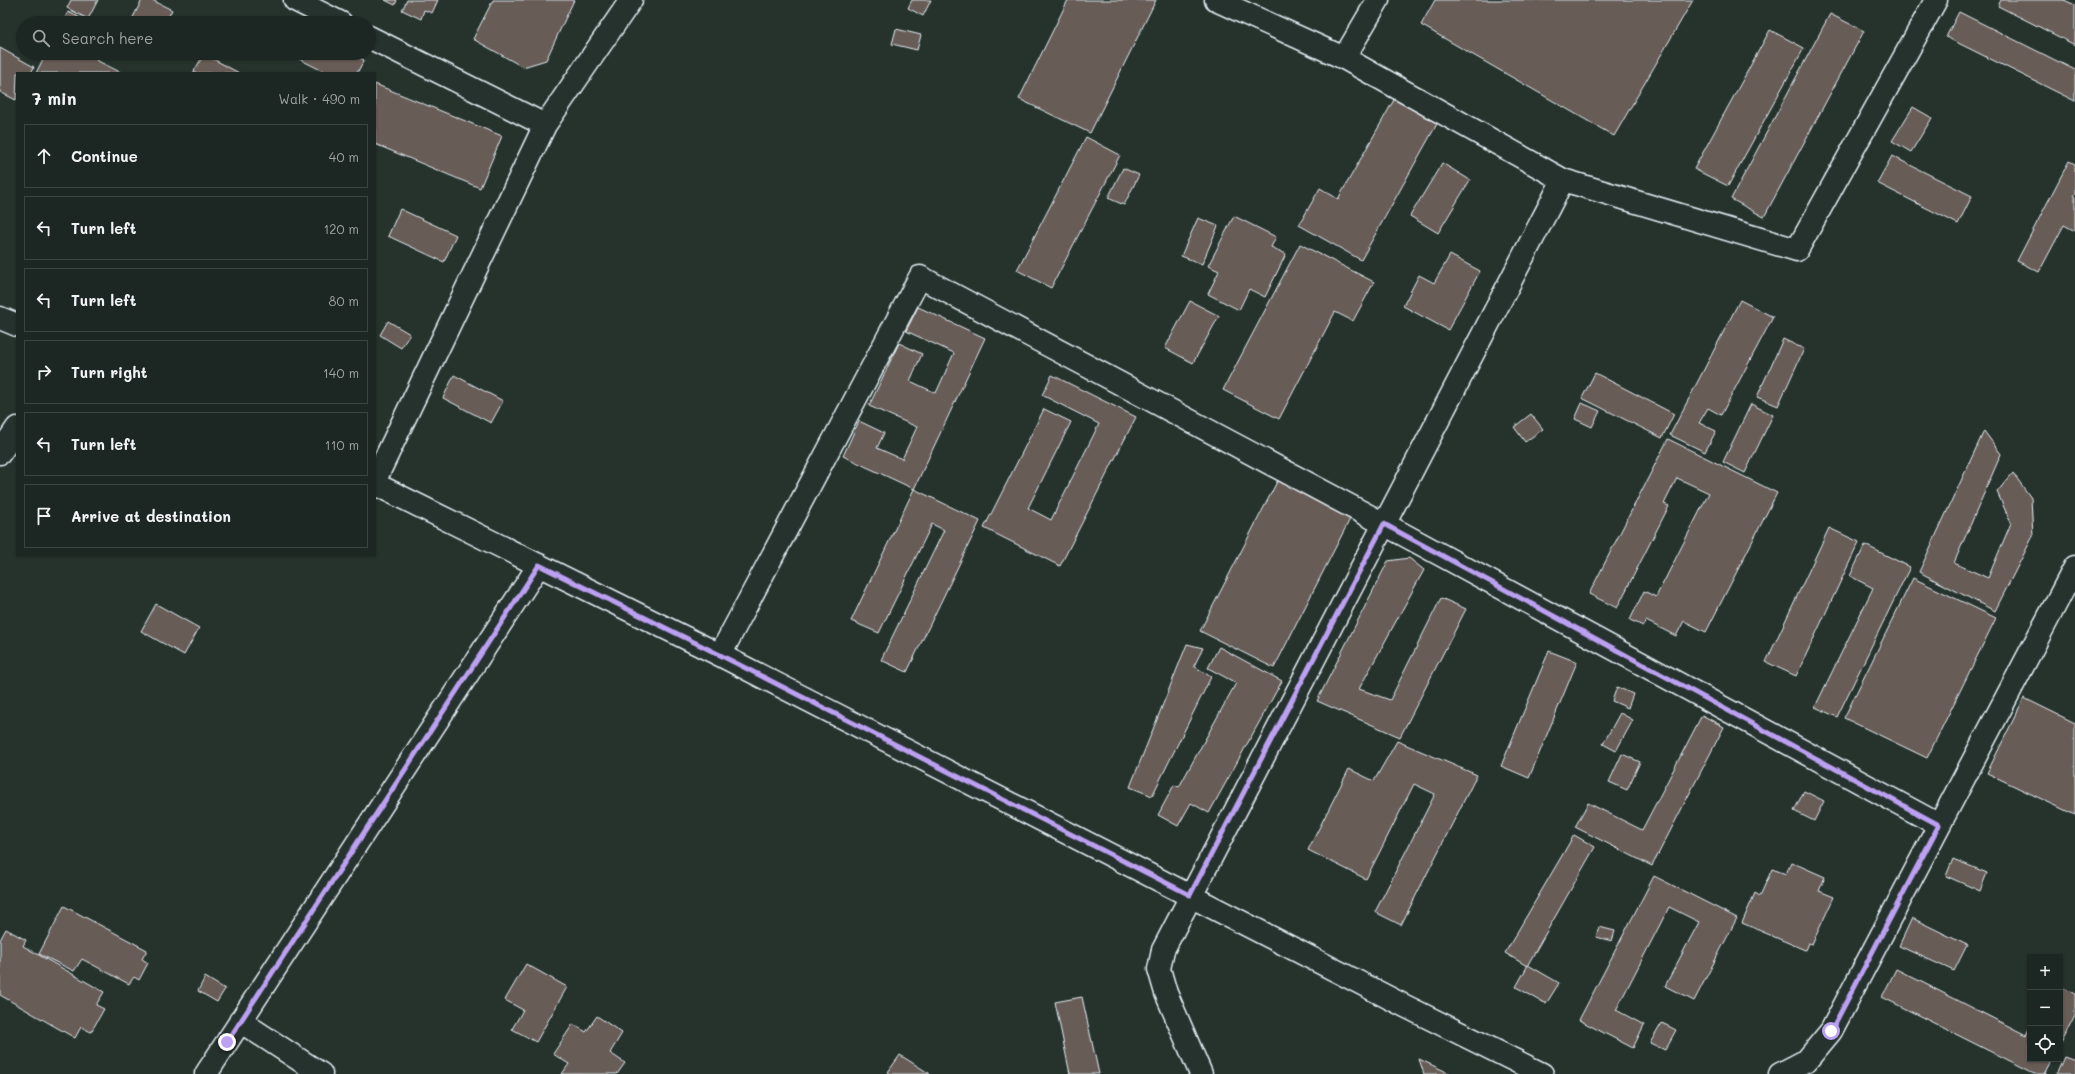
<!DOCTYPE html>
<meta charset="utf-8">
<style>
body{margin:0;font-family:Mali,sans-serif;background:#252e2a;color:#f1f3f6}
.controls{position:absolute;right:12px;bottom:12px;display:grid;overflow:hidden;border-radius:0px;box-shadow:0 1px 3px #0004}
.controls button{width:36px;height:36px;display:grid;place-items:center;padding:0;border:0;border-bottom:1px solid #3a4340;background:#1c2622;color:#f1f3f6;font:20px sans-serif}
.stop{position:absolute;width:12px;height:12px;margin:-9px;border:3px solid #bca0f2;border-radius:50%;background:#fff}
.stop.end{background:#bca0f2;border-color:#fff;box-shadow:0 1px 4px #0008}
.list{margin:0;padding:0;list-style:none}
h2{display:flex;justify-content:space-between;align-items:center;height:52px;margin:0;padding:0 16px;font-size:17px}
h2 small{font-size:13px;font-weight:400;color:#a0a5a5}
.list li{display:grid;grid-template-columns:26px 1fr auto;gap:12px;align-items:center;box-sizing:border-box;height:64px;margin:0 8px 8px;padding:0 8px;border:1px solid #3a4340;border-radius:0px}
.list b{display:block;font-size:15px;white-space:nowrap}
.list em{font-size:13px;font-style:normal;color:#a0a5a5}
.icon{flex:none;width:22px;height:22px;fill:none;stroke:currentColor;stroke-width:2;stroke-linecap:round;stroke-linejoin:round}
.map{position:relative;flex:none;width:2075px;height:1074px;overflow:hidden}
.search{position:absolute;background:#1c2622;box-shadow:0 1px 3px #0004;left:16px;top:16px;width:360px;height:44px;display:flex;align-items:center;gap:10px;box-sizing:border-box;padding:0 14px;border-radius:22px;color:#a0a5a5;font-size:15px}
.panel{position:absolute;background:#1c2622;box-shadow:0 1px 3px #0004;left:16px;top:72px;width:360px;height:484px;border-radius:0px}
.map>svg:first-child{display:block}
.building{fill:#675b57;stroke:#e8f1f8}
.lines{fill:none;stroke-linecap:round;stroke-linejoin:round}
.minor-casing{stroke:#e8f1f8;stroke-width:25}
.minor{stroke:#26332d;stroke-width:22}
.route{stroke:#bca0f2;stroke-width:5}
</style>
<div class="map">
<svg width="2075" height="1074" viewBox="0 0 2075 1074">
<rect width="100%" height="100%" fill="#26332d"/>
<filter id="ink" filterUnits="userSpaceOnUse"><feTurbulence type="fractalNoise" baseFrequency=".025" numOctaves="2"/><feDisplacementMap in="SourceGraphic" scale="8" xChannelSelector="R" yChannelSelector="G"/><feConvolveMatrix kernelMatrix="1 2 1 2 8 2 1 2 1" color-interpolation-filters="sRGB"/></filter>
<g filter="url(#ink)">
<path class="building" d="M71,0H98L88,19L67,8Z
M142,0H152L172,10L165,23H130Z
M385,0H397L395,5Z
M407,0H438L432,13L424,10L421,19L402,10Z
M493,0H574L546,60L523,67L473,39Z
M912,0H931L923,16L908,8Z
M1068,0H1156L1090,133L1019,99Z
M1435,0H1693L1614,136L1421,25Z
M2001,0H2064L2075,5V45L1998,6Z
M68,12L91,23H62Z
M1959,12L2075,70V101L1946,37Z
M1830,14L1864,31L1764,217L1731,199Z
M896,29L921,35L917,50L892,44Z
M1770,30L1804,48L1728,186L1694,169Z
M0,48L34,67L31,73H17L16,100L0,92Z
M46,53H94L99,55L96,60L122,73H36Z
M287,53H350L364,60L357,73H327Z
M204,54L239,73H193Z
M375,84L502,136L480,188L375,144Z
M1395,98L1438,122L1361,260L1299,225L1320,188L1338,199Z
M1913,107L1932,118L1911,152L1892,141Z
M1086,137L1120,155L1051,288L1017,270Z
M1892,156L1972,196L1958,224L1877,183Z
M2069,161L2075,164V193L2073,196L2075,197V231L2064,225L2039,272L2017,261Z
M1442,163L1470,180L1438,233L1410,216Z
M1123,168L1139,175L1124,205L1108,198Z
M400,209L456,235L444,262L388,236Z
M1234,216L1276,237L1271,247L1286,254L1265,297L1249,289L1239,310L1208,294L1219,271L1208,266Z
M1198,218L1218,226L1202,264L1181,256Z
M1300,244L1374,282L1353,321L1335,312L1279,419L1223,390Z
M1450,255L1480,271L1448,330L1403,306L1419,275L1434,283Z
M1740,300L1773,317L1721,415L1708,408L1699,423L1716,431L1705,452L1670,435Z
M1190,301L1219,316L1193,363L1165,348Z
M918,307L985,338L914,489L843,456L859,421L884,433L877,448L902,459L917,427L869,406L899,343L922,354L910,381L936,393L954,353L906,331Z
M388,321L410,334L401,348L380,335Z
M1783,339L1804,349L1778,406L1757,397Z
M1595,373L1674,414L1662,438L1582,398Z
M454,375L503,401L491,423L443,398Z
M1052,375L1136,417L1060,566L984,528L1044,409L1071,422L1028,508L1051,520L1099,424L1042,395Z
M1582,403L1600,411L1592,427L1575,419Z
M1751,404L1773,415L1745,473L1723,462Z
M1531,414L1543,429L1525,442L1514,427Z
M1984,431L2001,454L1954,563L1988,578L2011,523L1997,492L2013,473L2031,498L2033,536L1995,611L1919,572Z
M1668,439L1777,493L1706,632L1684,621L1676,636L1646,621L1643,626L1630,620L1644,591L1656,597L1709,493L1677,478L1664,504L1669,506L1617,608L1589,594Z
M1279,478L1352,515L1274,668L1200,631Z
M914,489L980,521L907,672L881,660L944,530L932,524L879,633L851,621Z
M1829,528L1859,542L1796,676L1766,662Z
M1865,545L1910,567L1837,717L1815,707L1873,588L1850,576Z
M1409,558L1424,570L1359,689L1390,700L1441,598L1466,609L1400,737L1317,701L1388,561Z
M1913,578L1996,618L1927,758L1844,718Z
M156,604L199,628L184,655L141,631Z
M1187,644L1203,648L1194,666L1211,677L1152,796L1130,787Z
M1219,647L1282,681L1209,813L1191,803L1178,826L1158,815L1174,785L1179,787L1236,683L1208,668Z
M1549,651L1577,662L1529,778L1501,766Z
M1617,687L1633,694L1628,708L1612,701Z
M2024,698L2075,723V815L1987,773Z
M1620,713L1633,720L1616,751L1603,744Z
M1702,715L1724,727L1652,866L1575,827L1588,803L1642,830Z
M1397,741L1477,775L1401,925L1375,912L1435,794L1414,784L1366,879L1308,850L1349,769L1374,781Z
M1622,754L1640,762L1627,790L1609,782Z
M1804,791L1824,801L1814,821L1794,811Z
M1574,835L1595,847L1527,966L1505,953Z
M1953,859L1987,873L1980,891L1946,876Z
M1791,862L1825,877L1819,891L1834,897L1812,944L1808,943L1805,950L1742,923L1755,893L1760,896L1772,869L1786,874Z
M1654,876L1737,918L1694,1001L1665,986L1699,922L1669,907L1616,1010L1644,1025L1633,1048L1579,1020Z
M64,906L147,950L142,959L148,963L139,980L134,977L129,984L82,959L74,971L39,954Z
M1912,918L1967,945L1954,971L1899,946Z
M1599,927L1615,931L1612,941L1596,937Z
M6,929L26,940L23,946L104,992L96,1005L104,1009L91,1032L81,1027L75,1038L0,995V940Z
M526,964L567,987L536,1042L512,1029L523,1010L505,1000Z
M1528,965L1559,983L1546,1004L1516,987Z
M1896,969L2026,1035L2030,1027V1059H2053L2045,1074H2035L1882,997Z
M205,977L225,989L217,1002L198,991Z
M2060,986L2075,994V1016L2060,1045Z
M1082,997L1099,1074H1070L1055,1002Z
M597,1016L622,1033L610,1053L625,1063L617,1074H562L569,1064L553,1054L573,1024L586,1032Z
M1662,1023L1676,1030L1665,1050L1650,1043Z
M900,1055L930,1074H891L888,1072Z
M2064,1056L2075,1060V1074H2056Z
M1419,1059L1451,1074H1424Z"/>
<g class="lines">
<g class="minor-casing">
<path id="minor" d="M295,0L341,23
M1216,0L1344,58L1563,180L1797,250L1936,0
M369,37L545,125
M1344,58L1378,0
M0,318L17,325
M0,453L17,428
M375,480L545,125L631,0
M375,484L720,655L1405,1006L1542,1074
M720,655L920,277L1384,524L1939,825
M240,1021L321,1074
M206,1074L539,565
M1201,1074L1166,993L1159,969L1163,950L1563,180
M1780,1074L1807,1060L1831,1031L2075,567"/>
</g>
<use href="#minor" class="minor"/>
</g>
</g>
<g class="lines" filter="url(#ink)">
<path class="route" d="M227,1042L539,565L720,655L1190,895L1384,524L1939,825L1831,1031"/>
</g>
</svg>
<div class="controls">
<button>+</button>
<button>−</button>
<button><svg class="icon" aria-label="locate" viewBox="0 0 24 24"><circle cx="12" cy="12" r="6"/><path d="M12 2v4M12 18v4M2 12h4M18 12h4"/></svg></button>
</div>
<div class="stop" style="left:1831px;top:1031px"></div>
<div class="stop end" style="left:227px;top:1042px"></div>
<div class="search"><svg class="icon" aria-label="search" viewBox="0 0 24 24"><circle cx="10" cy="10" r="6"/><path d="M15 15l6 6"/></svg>Search here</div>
<section class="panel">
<h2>7 min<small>Walk · 490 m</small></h2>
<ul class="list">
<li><svg class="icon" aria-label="ahead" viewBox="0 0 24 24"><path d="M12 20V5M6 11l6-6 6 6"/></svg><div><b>Continue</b></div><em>40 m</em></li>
<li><svg class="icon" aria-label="left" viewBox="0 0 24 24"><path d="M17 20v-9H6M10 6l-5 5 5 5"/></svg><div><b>Turn left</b></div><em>120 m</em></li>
<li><svg class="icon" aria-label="left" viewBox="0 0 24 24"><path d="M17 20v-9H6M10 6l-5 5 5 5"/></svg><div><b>Turn left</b></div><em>80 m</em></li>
<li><svg class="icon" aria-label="right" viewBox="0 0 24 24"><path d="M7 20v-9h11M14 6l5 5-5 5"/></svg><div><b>Turn right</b></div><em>140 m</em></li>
<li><svg class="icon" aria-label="left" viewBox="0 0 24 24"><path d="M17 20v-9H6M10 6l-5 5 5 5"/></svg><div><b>Turn left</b></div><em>110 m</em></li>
<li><svg class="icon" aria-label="arrive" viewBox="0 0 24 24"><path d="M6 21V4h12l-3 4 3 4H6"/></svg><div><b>Arrive at destination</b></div></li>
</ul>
</section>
</div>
